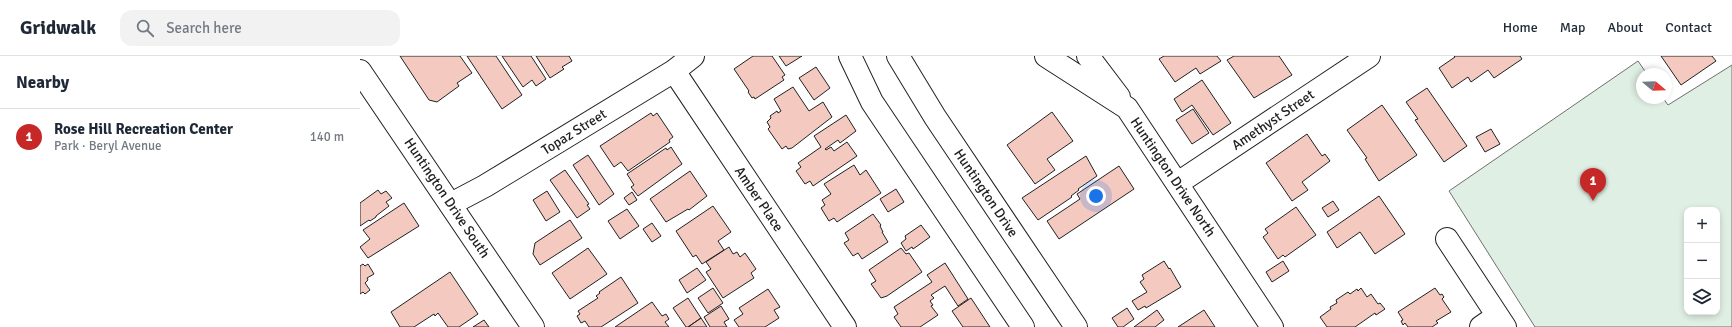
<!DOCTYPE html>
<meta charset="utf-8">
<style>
body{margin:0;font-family:Signika,sans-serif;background:#f2f2f3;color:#1f2937}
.controls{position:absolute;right:12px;bottom:12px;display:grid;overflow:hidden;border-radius:8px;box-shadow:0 2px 6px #0003}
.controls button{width:36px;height:36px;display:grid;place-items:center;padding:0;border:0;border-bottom:1px solid #e0e1e3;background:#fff;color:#1f2937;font:20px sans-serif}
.compass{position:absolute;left:1276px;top:12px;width:36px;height:36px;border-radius:50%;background:#fff;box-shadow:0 2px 6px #0003;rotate:109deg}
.you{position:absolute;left:736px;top:140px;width:14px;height:14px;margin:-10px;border:3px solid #fff;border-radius:50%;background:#1a73e8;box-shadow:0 0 0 6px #1a73e833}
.badge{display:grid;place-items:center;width:26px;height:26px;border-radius:50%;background:#c62828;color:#fff;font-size:13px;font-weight:700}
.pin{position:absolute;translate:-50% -33px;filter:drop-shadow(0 1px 2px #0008)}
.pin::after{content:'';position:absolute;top:21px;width:14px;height:12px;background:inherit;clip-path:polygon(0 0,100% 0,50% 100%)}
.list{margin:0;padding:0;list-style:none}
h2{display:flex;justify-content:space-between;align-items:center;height:52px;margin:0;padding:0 16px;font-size:17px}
h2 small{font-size:13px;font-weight:400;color:#747a83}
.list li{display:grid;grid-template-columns:26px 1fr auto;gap:12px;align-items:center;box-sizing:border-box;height:56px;padding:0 16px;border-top:1px solid #e0e1e3}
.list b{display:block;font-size:15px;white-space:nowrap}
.list p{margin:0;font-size:13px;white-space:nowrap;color:#747a83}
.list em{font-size:13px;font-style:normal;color:#747a83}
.icon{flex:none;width:22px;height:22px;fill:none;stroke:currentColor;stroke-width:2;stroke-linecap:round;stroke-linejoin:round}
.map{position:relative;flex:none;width:1372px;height:271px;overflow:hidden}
header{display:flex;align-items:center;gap:24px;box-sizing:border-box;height:56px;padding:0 20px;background:#fff;border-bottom:1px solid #e0e1e3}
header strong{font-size:19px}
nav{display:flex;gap:22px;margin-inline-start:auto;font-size:14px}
.search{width:280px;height:36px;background:#f2f2f3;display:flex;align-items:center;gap:10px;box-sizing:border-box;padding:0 14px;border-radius:12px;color:#747a83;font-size:15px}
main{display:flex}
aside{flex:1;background:#fff}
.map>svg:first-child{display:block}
.green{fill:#e0efe3;stroke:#6f6f6f;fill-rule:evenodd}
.building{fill:#f3c9c0;stroke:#222}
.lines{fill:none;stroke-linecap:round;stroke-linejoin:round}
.minor-casing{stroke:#222;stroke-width:24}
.tertiary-casing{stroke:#222;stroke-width:24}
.primary-casing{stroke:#222;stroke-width:24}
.minor{stroke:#fff;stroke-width:22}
.tertiary{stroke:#fff;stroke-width:22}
.primary{stroke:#fff;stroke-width:22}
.labels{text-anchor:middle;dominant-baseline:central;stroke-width:3;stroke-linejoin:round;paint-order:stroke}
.street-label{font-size:14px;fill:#222;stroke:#fff}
</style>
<header>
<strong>Gridwalk</strong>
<div class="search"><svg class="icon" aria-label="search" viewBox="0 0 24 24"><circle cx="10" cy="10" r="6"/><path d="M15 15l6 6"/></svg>Search here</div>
<nav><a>Home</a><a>Map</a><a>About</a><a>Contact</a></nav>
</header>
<main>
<aside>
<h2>Nearby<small></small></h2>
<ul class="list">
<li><span class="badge">1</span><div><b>Rose Hill Recreation Center</b><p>Park · Beryl Avenue</p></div><em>140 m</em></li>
</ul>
</aside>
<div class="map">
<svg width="1372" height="271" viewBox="0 0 1372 271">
<rect width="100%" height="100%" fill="#fff"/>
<path class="green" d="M1278,5L1287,18H1282V42H1303L1308,49L1372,9V271H1175L1089,135ZM1327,154H1357V256H1327Z"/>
<path class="building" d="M40,0H100L112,17L97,27L99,30L77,46L69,44Z
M107,0H136L162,39L142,53Z
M142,0H171L186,23L176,30L172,24L163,31Z
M176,0H209L212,5L202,11L204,13L190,22Z
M393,0H412L425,19L422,21L424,24L395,43L394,41L392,42L388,36L389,35L374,13Z
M419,0H442L426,10Z
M804,0H857L861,5L840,18L836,12L815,26L799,3Z
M874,0H919L932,19L894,42L867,4Z
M1094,0H1160L1162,3L1134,22L1128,14L1111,26L1108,21L1092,32L1079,12L1095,1Z
M1301,0H1352L1356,5L1321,29Z
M456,11L470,32L454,44L439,22Z
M842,24L871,67L853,79L832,49L822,56L814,43Z
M433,31L449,55L463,46L472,61L432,92L428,93L426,90L422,93L408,73L410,71L407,66L411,62L410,60L417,55L418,57L421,55L414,43Z
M1067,32L1107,90L1084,106L1055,64L1058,63L1046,46Z
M1022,49L1057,99L1019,125L1005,103L1007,102L987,74Z
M833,53L849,77L832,88L816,64Z
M692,56L713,85L687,103L695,114L675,128L647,89Z
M291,57L293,60L297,57L313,81L309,84L310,86L268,115L261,106L254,111L240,90Z
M486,59L496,75L480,87L478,84L465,93L466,94L471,91L474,95L487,86L497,100L453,130L450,125L445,128L436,115L441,111L438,107L461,91L454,80Z
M1131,73L1140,88L1125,96L1116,81Z
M947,78L962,100L965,98L970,105L942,126L948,134L932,145L906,107Z
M311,91L322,108L278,140L271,131L274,129L267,118L306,92L307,94Z
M228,99L254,138L239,149L213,109Z
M726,100L737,120L718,133L719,134L711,140L712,141L678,164L662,142Z
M494,109L500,119L506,114L521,137L477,166L474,162L469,165L461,152L465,149L462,144L471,138L464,128Z
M759,110L774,133L699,183L687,165L720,143L717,138Z
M205,114L229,148L227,149L230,153L217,162L190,124Z
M330,115L347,140L329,154L328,153L306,166L290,143Z
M536,133L544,146L528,156L520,143Z
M18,134L21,138L26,135L32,142L26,146L29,150L16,160V161L10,165L9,164L0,170V147Z
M187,135L200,156L186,165L173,144Z
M272,136L277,144L269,149L264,142Z
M1019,140L1045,178L1015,198L1000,176L977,192L967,176Z
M973,145L979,154L968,161L962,152Z
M44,147L59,170L8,202L0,191L10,183L3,174Z
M353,150L371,176L358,185L364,194L342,208L336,199L333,201L316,175Z
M936,151L956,179L925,201L923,199L918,203L903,181L908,177L905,173Z
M267,153L279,170L260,183L248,165Z
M513,158L521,169L520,170L523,176H522L528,186L502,203L498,197L493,200L484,187L489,184L485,177Z
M210,164L222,182L180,209L173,198L175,187Z
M292,167L301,180L292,186L283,173Z
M561,169L570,181L553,193L552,191L546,195L541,187L546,183L545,180Z
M369,191L373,198L377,196L380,201L385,197L396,213L391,217L394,222L363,242L346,216L351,213L346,206Z
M228,192L247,218L210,243L192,217Z
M541,192L546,198L549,197L562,216L527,240L521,242L511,228L516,225L509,214Z
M804,205L809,213L810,212L821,231L786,252L785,250L778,254L772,245L787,236L780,226L784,223L782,219Z
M923,205L929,215L912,226L906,216Z
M585,207L608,243L598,250L585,230L571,239L574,242L570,245L573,249L571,250L578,259L560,271H541L534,261L538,258L534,251L572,226L567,219Z
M3,208L5,210L8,208L14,218L7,222L8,224L5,227L10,234L5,238L3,236L0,238V210Z
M337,212L346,224L327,237L319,224Z
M90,216L118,258L99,271H88L78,257L75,260L74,258L54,271H40L31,256Z
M261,221L278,247L241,271H229L225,265L221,267L217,260L220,258L218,255L238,242L236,240L240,237L239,236Z
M353,232L363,247L348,257L338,242Z
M1001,232L1007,241L1011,238L1018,248L1020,247L1025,253L1016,259L1015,257L995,271H967L960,261L971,253L970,251L977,247L976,244L988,236L990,238L997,233L998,235Z
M1075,232L1080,239L1082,238L1084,241L1082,243L1091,256L1076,265L1078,267L1072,271H1048L1045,267L1043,269L1041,265L1043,264L1038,256Z
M408,233L420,251L414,254L419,262L405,271H379L374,264L383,258L379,252Z
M328,242L341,262L328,271H326L313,252Z
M611,242L630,271H603L592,255Z
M292,246L302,260L306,258L309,263L305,266L309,271H255Z
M361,250L369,263L364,266L367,271H350L344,261Z
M767,252L774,263L763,271H758L752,262Z
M797,254L804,264L795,271H774Z
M844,254L855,271H818Z
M341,262L347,271H328Z
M124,264L129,271H113Z"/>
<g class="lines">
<g class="minor-casing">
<path id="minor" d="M686,0L767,52L912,271
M728,0L759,41
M314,15L485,271
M818,127L1009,0
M91,148L125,130L314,15L333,0
M1087,183L1145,271
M1121,271L1137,260"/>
</g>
<g class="tertiary-casing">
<path id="tertiary" d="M0,15L173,271"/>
</g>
<g class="primary-casing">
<path id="primary" d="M490,0L512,46L663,271
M538,0L575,61L716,271"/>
</g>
<use href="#minor" class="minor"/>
<use href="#tertiary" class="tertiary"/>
<use href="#primary" class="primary"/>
</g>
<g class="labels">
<g class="street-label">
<text transform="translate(913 64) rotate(-34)">Amethyst Street</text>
<text transform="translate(214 76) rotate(-32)">Topaz Street</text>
<text transform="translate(813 121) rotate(56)">Huntington Drive North</text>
<text transform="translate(626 137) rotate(56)">Huntington Drive</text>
<text transform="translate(87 142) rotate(56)">Huntington Drive South</text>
<text transform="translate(399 143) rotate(56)">Amber Place</text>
</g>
</g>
</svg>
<div class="controls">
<button>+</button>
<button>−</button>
<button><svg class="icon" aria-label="layers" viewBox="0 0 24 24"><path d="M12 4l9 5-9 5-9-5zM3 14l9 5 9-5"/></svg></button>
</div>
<svg class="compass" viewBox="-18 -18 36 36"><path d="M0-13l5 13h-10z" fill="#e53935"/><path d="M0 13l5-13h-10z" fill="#747a83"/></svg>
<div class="you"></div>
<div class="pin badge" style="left:1233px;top:145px">1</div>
</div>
</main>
